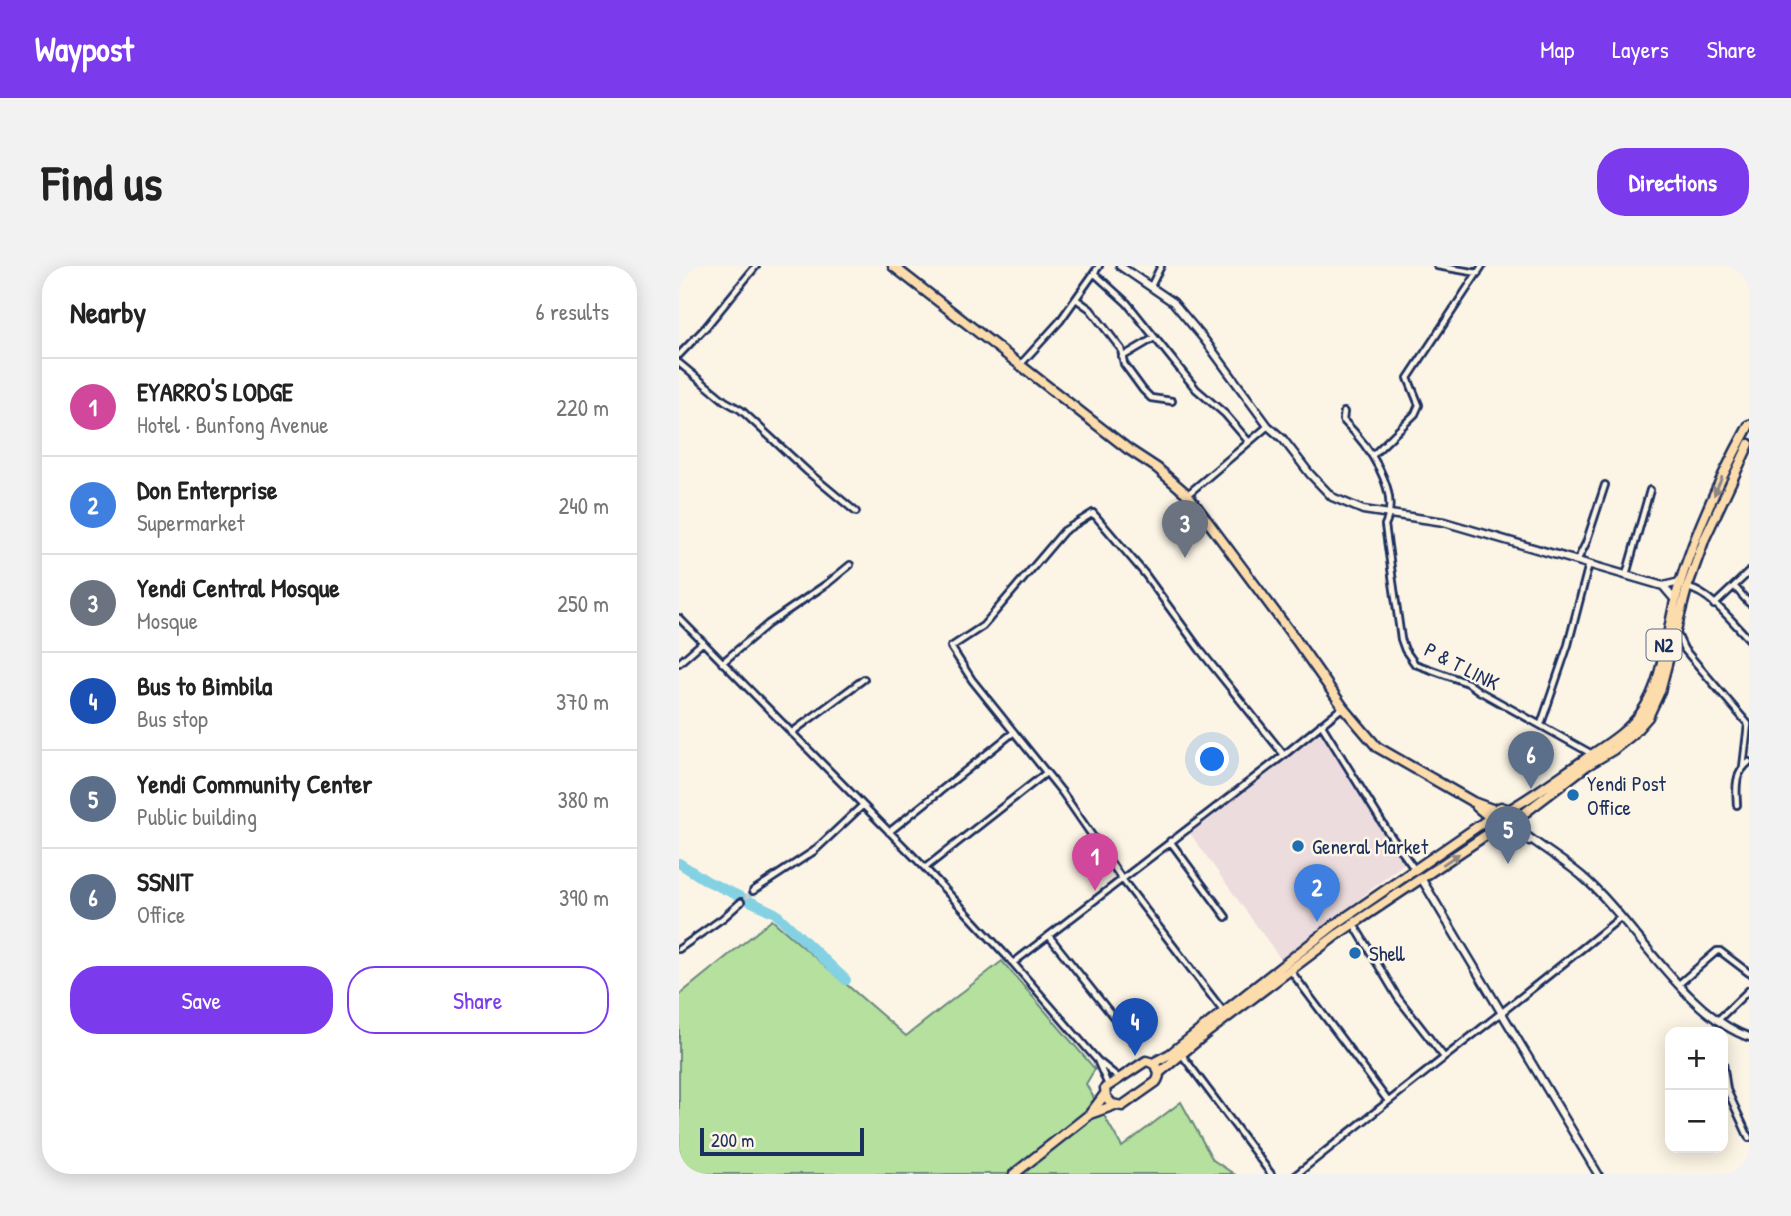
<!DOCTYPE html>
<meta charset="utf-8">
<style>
body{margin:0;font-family:"Patrick Hand",sans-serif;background:#f2f2f2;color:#222}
.controls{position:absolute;right:21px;bottom:21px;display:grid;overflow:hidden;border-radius:14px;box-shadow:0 4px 18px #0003}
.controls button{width:63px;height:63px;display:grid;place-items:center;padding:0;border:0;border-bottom:2px solid #e0e0e0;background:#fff;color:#222;font:35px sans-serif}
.scale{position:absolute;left:21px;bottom:18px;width:164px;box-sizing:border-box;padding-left:7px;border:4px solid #1b2f5e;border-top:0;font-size:19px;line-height:24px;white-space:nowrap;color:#1b2f5e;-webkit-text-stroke:5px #fcf5e5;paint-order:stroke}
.you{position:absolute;left:534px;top:494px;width:24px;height:24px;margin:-18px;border:5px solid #fff;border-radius:50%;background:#1a73e8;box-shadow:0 0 0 10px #1a73e833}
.badge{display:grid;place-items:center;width:46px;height:46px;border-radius:50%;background:#7c3aed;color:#fff;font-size:23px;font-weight:700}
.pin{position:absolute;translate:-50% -58px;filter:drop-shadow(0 2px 4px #0008)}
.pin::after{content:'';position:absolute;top:37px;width:24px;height:21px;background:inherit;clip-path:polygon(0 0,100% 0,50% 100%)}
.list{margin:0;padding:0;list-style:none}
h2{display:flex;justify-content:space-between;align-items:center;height:91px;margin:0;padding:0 28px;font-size:30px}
h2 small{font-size:23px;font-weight:400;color:#767676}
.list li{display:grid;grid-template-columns:46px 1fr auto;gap:21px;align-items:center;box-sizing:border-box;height:98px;padding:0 28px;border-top:2px solid #e0e0e0}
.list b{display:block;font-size:26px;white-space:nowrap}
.list p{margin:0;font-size:23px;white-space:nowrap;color:#767676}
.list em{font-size:23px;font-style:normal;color:#767676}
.actions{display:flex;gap:14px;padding:21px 28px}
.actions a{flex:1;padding:16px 0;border:2px solid #7c3aed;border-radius:28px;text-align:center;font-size:24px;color:#7c3aed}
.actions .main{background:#7c3aed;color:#fff}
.map{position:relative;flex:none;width:1070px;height:908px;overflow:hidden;border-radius:28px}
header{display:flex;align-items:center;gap:42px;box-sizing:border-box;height:98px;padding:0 35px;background:#7c3aed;color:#fff}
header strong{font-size:33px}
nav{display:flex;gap:38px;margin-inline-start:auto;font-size:24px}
.intro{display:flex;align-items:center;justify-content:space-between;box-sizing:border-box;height:168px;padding:0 42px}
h1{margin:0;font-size:49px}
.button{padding:18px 32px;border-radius:28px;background:#7c3aed;color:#fff;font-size:24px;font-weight:700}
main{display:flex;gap:42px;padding:0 42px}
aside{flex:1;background:#fff;border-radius:28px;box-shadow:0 4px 18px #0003}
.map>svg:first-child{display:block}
.built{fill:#eddcdd}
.green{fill:#b5e09d;stroke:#68887e;stroke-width:2}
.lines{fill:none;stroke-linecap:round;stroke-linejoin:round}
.river{stroke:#84d1e3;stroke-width:10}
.street-tunnel{stroke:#cfcdca;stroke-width:4.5;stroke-dasharray:4.5 2;stroke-linecap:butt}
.street-casing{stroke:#1b2f5e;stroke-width:10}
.secondary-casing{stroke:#1b2f5e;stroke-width:11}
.highway-casing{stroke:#1b2f5e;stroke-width:13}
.street{stroke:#fcf5e5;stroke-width:4.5}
.secondary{stroke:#fcf5e5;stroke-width:6}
.highway{stroke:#fddcac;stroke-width:8}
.oneway{fill:#8c8685}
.poi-dot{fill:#1f6fb2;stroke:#fcf5e5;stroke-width:2.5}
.labels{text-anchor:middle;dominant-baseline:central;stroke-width:5;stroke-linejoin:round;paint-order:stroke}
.shield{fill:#fcf5e5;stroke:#5e6a86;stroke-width:2}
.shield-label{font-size:19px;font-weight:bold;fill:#1b2f5e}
.street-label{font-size:21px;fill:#1b2f5e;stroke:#fcf5e5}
.poi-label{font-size:21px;fill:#1b2f5e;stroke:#fcf5e5;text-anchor:start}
</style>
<header>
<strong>Waypost</strong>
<nav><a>Map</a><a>Layers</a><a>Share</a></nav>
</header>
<div class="intro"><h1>Find us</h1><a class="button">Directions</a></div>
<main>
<aside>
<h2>Nearby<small>6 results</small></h2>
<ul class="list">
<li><span class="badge" style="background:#d1479c">1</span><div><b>EYARRO'S LODGE</b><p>Hotel · Bunfong Avenue</p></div><em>220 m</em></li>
<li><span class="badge" style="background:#3f7fe0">2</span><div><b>Don Enterprise</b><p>Supermarket</p></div><em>240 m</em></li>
<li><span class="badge" style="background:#6b7280">3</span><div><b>Yendi Central Mosque</b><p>Mosque</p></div><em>250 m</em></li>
<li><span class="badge" style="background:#1a4fb4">4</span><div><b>Bus to Bimbila</b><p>Bus stop</p></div><em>370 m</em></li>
<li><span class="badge" style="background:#5c6f8a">5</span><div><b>Yendi Community Center</b><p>Public building</p></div><em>380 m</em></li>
<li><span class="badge" style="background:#5c6f8a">6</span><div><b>SSNIT</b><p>Office</p></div><em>390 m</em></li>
</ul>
<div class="actions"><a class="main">Save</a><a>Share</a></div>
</aside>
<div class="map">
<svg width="1070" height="908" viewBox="0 0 1070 908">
<rect width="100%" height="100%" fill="#fcf5e5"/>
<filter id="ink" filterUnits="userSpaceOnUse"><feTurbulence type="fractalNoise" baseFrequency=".0143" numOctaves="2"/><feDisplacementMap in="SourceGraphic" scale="14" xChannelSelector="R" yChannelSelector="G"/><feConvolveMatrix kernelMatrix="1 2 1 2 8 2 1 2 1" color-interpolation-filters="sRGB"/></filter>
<g filter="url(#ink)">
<path class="built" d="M645,462L728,595L603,695L510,566Z"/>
<path class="green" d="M93,654L227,770L323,695L416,803L407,818L443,881L502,836L534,894L555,908H0V729Z"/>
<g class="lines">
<path class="river" d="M0,597L28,615L96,647L167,714"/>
<path class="street-tunnel" d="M62,636L74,625"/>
<g class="street-casing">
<path id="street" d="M758,0L799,7
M415,7L448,37L517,123L546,148L570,176
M472,20L482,0
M397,33L411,43L442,83L445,98L464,124L472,132L493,135
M0,89L27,61L77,0
M443,91L475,72
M0,97L46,135L62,144L129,206L177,246
M341,99L381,55L420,0
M665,146L664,154C688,178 723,225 706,259L722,373L726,384L736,398L789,417L800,425L913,488
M694,189L736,148L740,139L729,112L803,0
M509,228L589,160
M898,295L907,277L926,219
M947,309L971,224
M1055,320L1070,337
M1009,322C1033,328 1053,356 1070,373
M1035,339L1070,306
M0,352L246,602L334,697L419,795L440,812
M997,366L1005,383L1069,458L1064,501
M0,397L24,376
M43,397L89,358L149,317L171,299
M642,458L709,566L736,604
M862,458L889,379L910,298
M112,467L185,413
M1058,539C1057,522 1055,508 1070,496
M210,566L335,466
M491,575L547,651
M246,602L367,507
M74,625L135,585L184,539
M674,657L719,732L765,791
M370,670L456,778
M0,683L44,652L62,636
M334,697L605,489L664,441
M611,704L709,835
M1000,718L1038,685H1041L1070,707
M544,745L443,613L383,526L293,414L272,381L304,360L385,265L414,247L466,308L521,384L605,489
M1038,755L1070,724
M503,789L592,908
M419,796L429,819
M1044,797L1048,824L1070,872
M618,908C725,822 834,739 941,652"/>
</g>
<g class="secondary-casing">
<path id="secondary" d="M441,0L494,36L525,73L589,160L604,173L631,208L653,231L684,244L765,256L984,320L1001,316
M984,320L996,334
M834,559C856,578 882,592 904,611C955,655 1006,749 1070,771
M825,567L850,575
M742,612L919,908"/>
</g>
<g class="highway-casing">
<path id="highway" d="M214,0L449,183L478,202L509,229L617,374L664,441L698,481L794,536L813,543
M798,541L809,550V558L813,565L825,567L832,563L835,555L830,544L822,541L812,545
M830,544C856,529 880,511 905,494C925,480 948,467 962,447C986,414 988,359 1000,320C1017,264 1042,210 1070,159
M835,555L907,500L934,484L953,469L969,451L981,425L1008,322L1026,272L1070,178
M467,795C477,797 484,806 477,816L443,840L433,838L427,831L426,822Z
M474,797L491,788L654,660L808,554
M480,807L530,765L659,668L813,565
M411,848L436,839
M335,908L411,848L426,828"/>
</g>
<use href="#street" class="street"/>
<use href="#secondary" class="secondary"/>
<use href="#highway" class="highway"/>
</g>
<defs><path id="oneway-solid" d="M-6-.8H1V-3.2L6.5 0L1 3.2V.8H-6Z" transform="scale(1.75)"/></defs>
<g class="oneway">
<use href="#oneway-solid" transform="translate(1039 220) rotate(114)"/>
<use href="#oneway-solid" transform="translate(772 593) rotate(-34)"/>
</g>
</g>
<g class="poi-dot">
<circle cx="894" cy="529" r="7"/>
<circle cx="619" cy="580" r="7"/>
<circle cx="676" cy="687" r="7"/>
</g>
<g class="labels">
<rect class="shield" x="967.5" y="363.5" width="35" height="31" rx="5"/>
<g class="shield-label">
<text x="985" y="379">N2</text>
</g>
<g class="street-label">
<text transform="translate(783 400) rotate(27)">P &amp; T LINK</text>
</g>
<g class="poi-label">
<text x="908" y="517">Yendi Post<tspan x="908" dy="24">Office</tspan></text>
<text x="633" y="580">General Market</text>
<text x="690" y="687">Shell</text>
</g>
</g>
</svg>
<div class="controls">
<button>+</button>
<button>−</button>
</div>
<div class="scale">200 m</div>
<div class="you"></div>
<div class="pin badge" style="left:416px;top:625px;background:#d1479c">1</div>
<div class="pin badge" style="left:638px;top:656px;background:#3f7fe0">2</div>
<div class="pin badge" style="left:506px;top:292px;background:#6b7280">3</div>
<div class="pin badge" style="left:456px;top:790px;background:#1a4fb4">4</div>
<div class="pin badge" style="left:829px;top:598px;background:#5c6f8a">5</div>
<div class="pin badge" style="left:852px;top:523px;background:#5c6f8a">6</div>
</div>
</main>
